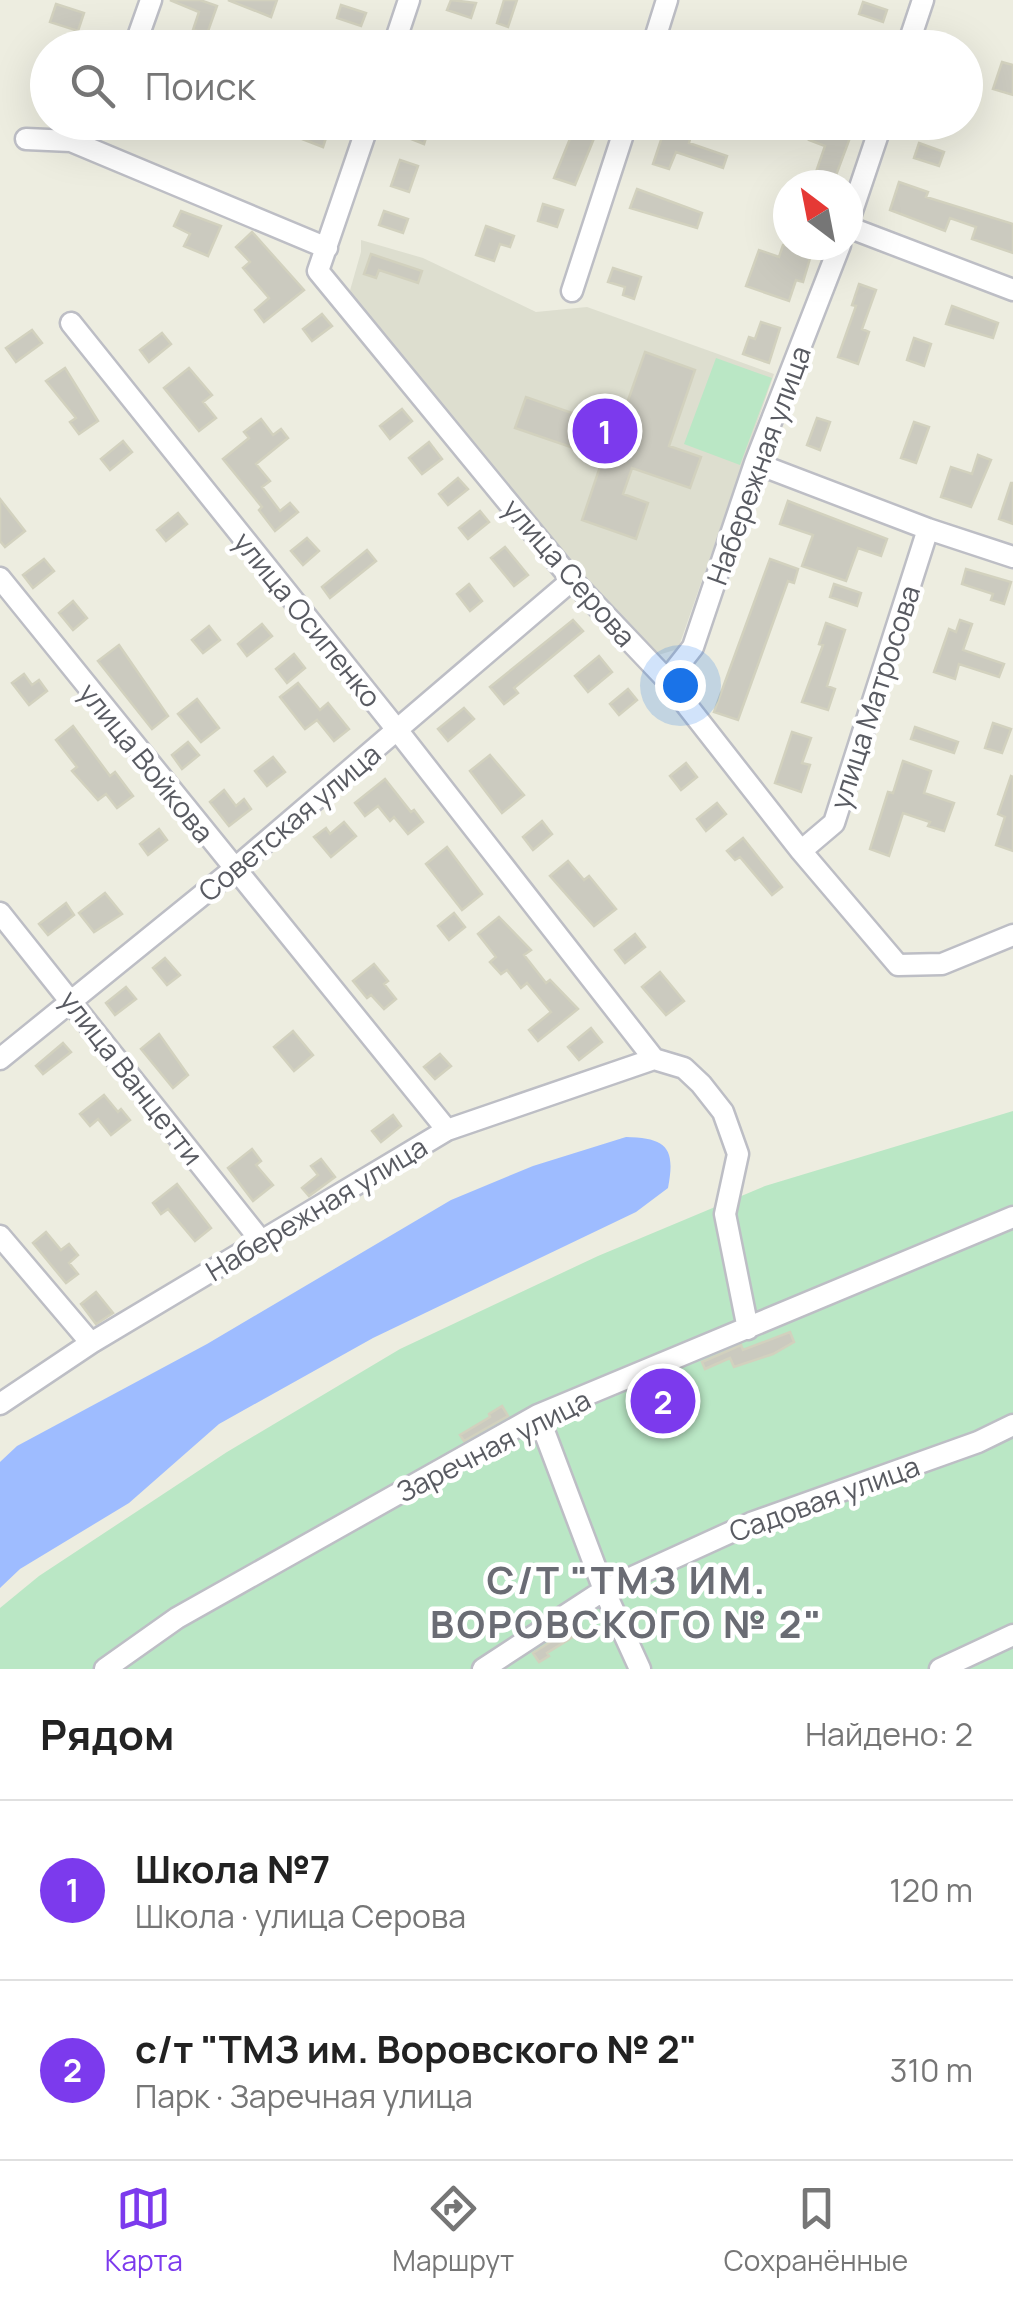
<!DOCTYPE html>
<html lang="ru">
<meta charset="utf-8">
<style>
body{margin:0;font-family:Manrope,sans-serif;background:#f2f2f2;color:#222}
.compass{position:absolute;left:773px;top:170px;width:90px;height:90px;border-radius:50%;background:#fff;box-shadow:0 10px 40px #0002;rotate:328deg}
.you{position:absolute;left:680px;top:685px;width:35px;height:35px;margin:-25px;border:8px solid #fff;border-radius:50%;background:#1a73e8;box-shadow:0 0 0 15px #1a73e833}
.badge{display:grid;place-items:center;width:65px;height:65px;border-radius:50%;background:#7c3aed;color:#fff;font-size:32px;font-weight:700}
.pin{position:absolute;translate:-50% -50%;border:5px solid #fff;box-shadow:0 2px 10px #0006}
.list{margin:0;padding:0;list-style:none}
h2{display:flex;justify-content:space-between;align-items:center;height:130px;margin:0;padding:0 40px;font-size:42px}
h2 small{font-size:32px;font-weight:400;color:#767676}
.list li{display:grid;grid-template-columns:65px 1fr auto;gap:30px;align-items:center;box-sizing:border-box;height:180px;padding:0 40px;border-top:2px solid #e0e0e0}
.list b{display:block;font-size:38px;white-space:nowrap}
.list p{margin:0;font-size:32px;white-space:nowrap;color:#767676}
.list em{font-size:32px;font-style:normal;color:#767676}
.icon{flex:none;width:55px;height:55px;fill:none;stroke:currentColor;stroke-width:2;stroke-linecap:round;stroke-linejoin:round}
.map{position:relative;flex:none;width:1013px;height:1669px;overflow:hidden}
.search{position:absolute;background:#fff;box-shadow:0 10px 40px #0002;left:30px;right:30px;top:30px;height:110px;display:flex;align-items:center;gap:25px;box-sizing:border-box;padding:0 35px;border-radius:55px;color:#767676;font-size:38px}
.sheet{height:490px;background:#fff}
nav{display:flex;justify-content:space-around;align-items:center;box-sizing:border-box;height:140px;border-top:2px solid #e0e0e0;background:#fff;font-size:28px;color:#767676}
nav a{display:grid;justify-items:center;gap:5px}
nav .on{color:#7c3aed}
.map>svg:first-child{display:block}
.education{fill:#dddecf}
.green{fill:#bae7c5}
.water{fill:#9ebcff}
.building{fill:#cbcabf;stroke:#d2d1be;stroke-width:2.5}
.lines{fill:none;stroke-linecap:round;stroke-linejoin:round}
.minor-casing{stroke:#bdbec5;stroke-width:25}
.minor{stroke:#fff;stroke-width:20}
.labels{text-anchor:middle;dominant-baseline:central;stroke-width:9;stroke-linejoin:round;paint-order:stroke}
.street-label{font-size:28px;fill:#595b62;stroke:#fff}
.district-label{font-size:38px;font-weight:bold;letter-spacing:2.5px;fill:#6a6c74;stroke:#fff}
</style>
<div class="map">
<svg width="1013" height="1669" viewBox="0 0 1013 1669">
<rect width="100%" height="100%" fill="#edede0"/>
<path class="education" d="M361,240L423,258L536,312L587,307L774,374L678,649L655,656L569,566L347,301L361,252Z"/>
<path class="green" d="M716,358L772,378L740,465L684,444Z
M1013,1111V1669H0V1608L39,1576L227,1452L400,1349L598,1256L765,1186Z"/>
<path class="water" d="M626,1137C666,1138 676,1147 668,1188L636,1212L373,1338L219,1424L129,1503L20,1569L0,1588V1462L17,1446L207,1344L451,1200L533,1166Z"/>
<path class="building" d="M170,0H200L217,6L207,34L193,30L199,12Z
M228,0H277L271,17Z
M451,0L476,3L471,18L447,10Z
M504,0H517L508,27L497,23Z
M863,2L887,10L883,22L859,14Z
M56,4L84,13L78,31L50,22Z
M341,5L366,13L361,26L337,18Z
M1002,62L1013,65V95L993,89Z
M258,122H299L328,132L323,147Z
M411,122H431L424,144L406,137Z
M667,122H695L689,143L727,156L723,168L676,152L669,169L653,164Z
M815,122H841L854,127L835,178L816,172L825,146L809,140Z
M576,124L597,131L575,185L554,178Z
M919,143L944,152L939,166L914,158Z
M400,160L418,166L409,192L391,186Z
M899,182L928,192L926,197L1013,224V253L972,239L976,227L950,218L945,231L890,210Z
M637,189L702,213L697,228L630,208Z
M543,204L563,210L557,227L538,221Z
M181,211L221,226L208,256L184,246L190,234L174,226Z
M384,211L408,219L403,233L379,225Z
M486,226L514,236L510,247L500,244L494,261L476,255Z
M252,232L304,290L264,322L255,310L269,298L243,268L250,262L236,247Z
M783,245H814L803,282L796,280L789,301L746,286L759,250L779,257Z
M371,254L422,271L418,283L379,270L376,278L364,274Z
M613,268L641,277L634,299L623,295L625,287L608,282Z
M859,284L876,290L862,329L869,332L858,364L838,357L856,306L852,305Z
M952,306L998,323L993,338L946,324Z
M322,314L332,326L312,341L303,329Z
M761,322L780,328L769,363L743,354L749,337L755,339Z
M32,330L42,343L16,362L6,348Z
M162,333L171,344L149,362L140,350Z
M914,338L931,344L924,366L907,360Z
M645,352L695,370L669,446L701,457L690,488L632,468L623,494L648,503L636,539L582,520L603,458L515,428L526,397L618,429Z
M65,368L98,421L79,434L70,422L76,418L46,381Z
M189,368L212,395L203,402L216,418L199,431L164,388Z
M402,409L412,421L390,439L380,426Z
M817,418L830,422L820,450L807,445Z
M261,419L273,435L281,429L288,438L256,464L270,481L262,487L280,511L290,503L298,512L275,531L259,510L262,507L223,459L249,438L244,432Z
M914,422L929,427L916,463L901,458Z
M123,441L132,452L110,470L101,459Z
M429,442L442,459L422,474L409,458Z
M978,455L991,460L971,507L941,497L951,467L972,474Z
M458,478L468,489L448,505L439,494Z
M1011,483H1013V524L999,519Z
M0,499L25,531L5,547L0,541Z
M788,501L887,539L881,556L858,548L846,581L802,566L813,535L780,524Z
M480,511L489,522L468,539L459,528Z
M178,513L187,524L166,541L157,530Z
M307,538L319,551L303,565L291,551Z
M505,547L528,575L514,586L491,558Z
M367,550L376,561L330,598L322,587Z
M44,559L54,571L33,588L23,575Z
M770,559L798,569L794,583L788,581L738,720L714,712Z
M966,569L1011,582L1004,604L991,600L993,594L962,584Z
M469,584L482,601L470,611L457,594Z
M834,584L861,593L857,606L830,597Z
M73,601L87,618L73,630L59,613Z
M573,620L583,631L514,688L518,693L504,704L490,687Z
M960,620L972,624L963,650L1004,664L999,677L959,664L955,679L934,672L949,629L956,632Z
M826,623L845,630L827,686L835,689L828,710L802,702L823,645L819,644Z
M262,624L272,636L247,656L238,644Z
M209,626L220,640L203,653L192,640Z
M119,645L168,716L152,729L98,661Z
M294,654L305,668L287,683L276,669Z
M599,656L612,672L588,692L575,676Z
M24,674L32,685L39,680L47,691L29,705L12,683Z
M298,683L320,710L328,703L349,729L334,741L317,720L305,729L280,697Z
M628,689L637,700L619,715L610,704Z
M197,699L219,728L201,742L178,714Z
M464,708L474,719L448,741L438,729Z
M993,723L1011,729L1002,753L985,748Z
M73,726L110,776L115,772L133,796L117,808L106,794L98,800L72,771L77,767L56,740Z
M915,727L958,742L954,753L911,739Z
M792,732L811,738L802,763L810,765L801,792L775,783Z
M188,742L199,755L182,769L172,755Z
M490,755L524,795L502,813L470,771Z
M273,757L285,772L267,786L255,771Z
M903,761L931,771L924,793L954,803L944,831L928,826L930,822L903,813L889,856L870,849L888,792L893,793Z
M686,763L697,777L681,790L670,776Z
M1011,776L1013,777V851L996,845L1005,817L998,814Z
M385,779L411,812L414,810L423,822L408,834L394,817L390,821L378,806L365,816L355,803Z
M224,790L236,806L244,799L251,809L229,826L210,802Z
M717,803L726,814L706,831L697,819Z
M542,821L552,834L533,850L523,837Z
M344,822L356,836L331,857L314,837L326,828L330,834Z
M159,829L167,840L148,855L140,844Z
M743,838L782,887L772,895L740,857L735,860L727,851Z
M447,847L482,894L462,910L426,864Z
M568,861L584,880L589,876L616,909L594,926L550,876Z
M105,893L122,914L94,932L79,913Z
M66,903L74,915L48,935L39,924Z
M454,913L465,927L449,940L438,926Z
M499,917L531,950L524,955L546,983L550,980L578,1009L538,1041L529,1030L551,1012L527,983L521,988L507,970L501,974L490,962L496,957L478,934Z
M635,934L645,947L625,963L615,950Z
M165,958L180,975L167,985L153,968Z
M374,964L388,981L384,984L396,999L384,1009L371,995L367,998L353,981Z
M660,972L684,1001L666,1015L642,987Z
M126,987L136,999L115,1015L106,1003Z
M591,1028L602,1042L579,1060L568,1047Z
M293,1031L313,1055L294,1071L274,1047Z
M159,1034L188,1075L173,1088L141,1049Z
M63,1043L71,1052L43,1074L36,1066Z
M440,1054L451,1066L435,1079L424,1067Z
M104,1095L118,1112L121,1109L130,1120L111,1135L98,1119L90,1126L80,1114Z
M393,1115L401,1126L381,1142L372,1131Z
M252,1149L261,1161L256,1165L273,1185L253,1201L228,1168Z
M321,1159L335,1177L309,1196L302,1188L318,1175L311,1166Z
M177,1184L211,1228L195,1241L168,1209L161,1214L153,1203Z
M46,1232L61,1250L69,1244L78,1255L69,1263L78,1274L66,1283L33,1243Z
M96,1292L113,1313L96,1324L81,1304Z
M790,1332L794,1342L773,1354L734,1367L730,1358L705,1369L702,1362L741,1345L743,1350Z
M502,1406L508,1416L464,1441L460,1435L490,1417L489,1414Z
M572,1628L576,1635L547,1653L549,1656L539,1662L533,1653Z"/>
<g class="lines">
<g class="minor-casing">
<path id="minor" d="M134,48L151,0
M393,48L409,0
M652,48L667,0
M907,48L923,0
M369,122L318,271L572,580L667,680L801,851L898,965L942,964L1013,935
M26,139L71,141L327,248
M848,223L882,122
M848,227L1013,290
M572,291L627,122
M71,323L398,731L654,1059
M755,463L928,529L1013,557
M0,578L447,1130
M667,680L693,647L755,463L840,245
M801,851L834,823L928,529
M0,913L262,1242
M0,1059L233,870L572,580
M654,1059L684,1068L701,1084L723,1112L738,1154L725,1214L748,1329
M0,1236L91,1343
M0,1404L91,1343L447,1130L654,1059
M538,1415L604,1590L640,1669
M105,1669L177,1618L538,1415L1013,1217
M483,1669L604,1590L751,1523L978,1442L1013,1425
M940,1669L1013,1635"/>
</g>
<use href="#minor" class="minor"/>
</g>
<g class="labels">
<g class="street-label">
<text transform="translate(758 465) rotate(-70)">Набережная улица</text>
<text transform="translate(570 572) rotate(49)">улица Серова</text>
<text transform="translate(308 619) rotate(51)">улица Осипенко</text>
<text transform="translate(874 697) rotate(-72)">улица Матросова</text>
<text transform="translate(147 762) rotate(51)">улица Войкова</text>
<text transform="translate(289 822) rotate(-40)">Советская улица</text>
<text transform="translate(132 1077) rotate(52)">улица Ванцетти</text>
<text transform="translate(316 1208) rotate(-31)">Набережная улица</text>
<text transform="translate(493 1445) rotate(-27)">Заречная улица</text>
<text transform="translate(824 1498) rotate(-20)">Садовая улица</text>
</g>
<g class="district-label">
<text x="627" y="1579">С/Т "ТМЗ ИМ.<tspan x="627" dy="44">ВОРОВСКОГО № 2"</tspan></text>
</g>
</g>
</svg>
<svg class="compass" viewBox="-18 -18 36 36"><path d="M0-13l5 13h-10z" fill="#e53935"/><path d="M0 13l5-13h-10z" fill="#767676"/></svg>
<div class="you"></div>
<div class="pin badge" style="left:605px;top:431px">1</div>
<div class="pin badge" style="left:663px;top:1401px">2</div>
<div class="search"><svg class="icon" aria-label="search" viewBox="0 0 24 24"><circle cx="10" cy="10" r="6"/><path d="M15 15l6 6"/></svg>Поиск</div>
</div>
<section class="sheet">
<h2>Рядом<small>Найдено: 2</small></h2>
<ul class="list">
<li><span class="badge">1</span><div><b>Школа №7</b><p>Школа · улица Серова</p></div><em>120 m</em></li>
<li><span class="badge">2</span><div><b>с/т &quot;ТМЗ им. Воровского № 2&quot;</b><p>Парк · Заречная улица</p></div><em>310 m</em></li>
</ul>
</section>
<nav>
<a class="on"><svg class="icon" aria-label="map" viewBox="0 0 24 24"><path d="M3 6l6-2 6 2 6-2v14l-6 2-6-2-6 2zM9 4v14M15 6v14"/></svg>Карта</a>
<a><svg class="icon" aria-label="directions" viewBox="0 0 24 24"><path d="M12 3l9 9-9 9-9-9zM9 14v-3h6M13 9l2 2-2 2"/></svg>Маршрут</a>
<a><svg class="icon" aria-label="saved" viewBox="0 0 24 24"><path d="M7 4h10v16l-5-4-5 4z"/></svg>Сохранённые</a>
</nav>
